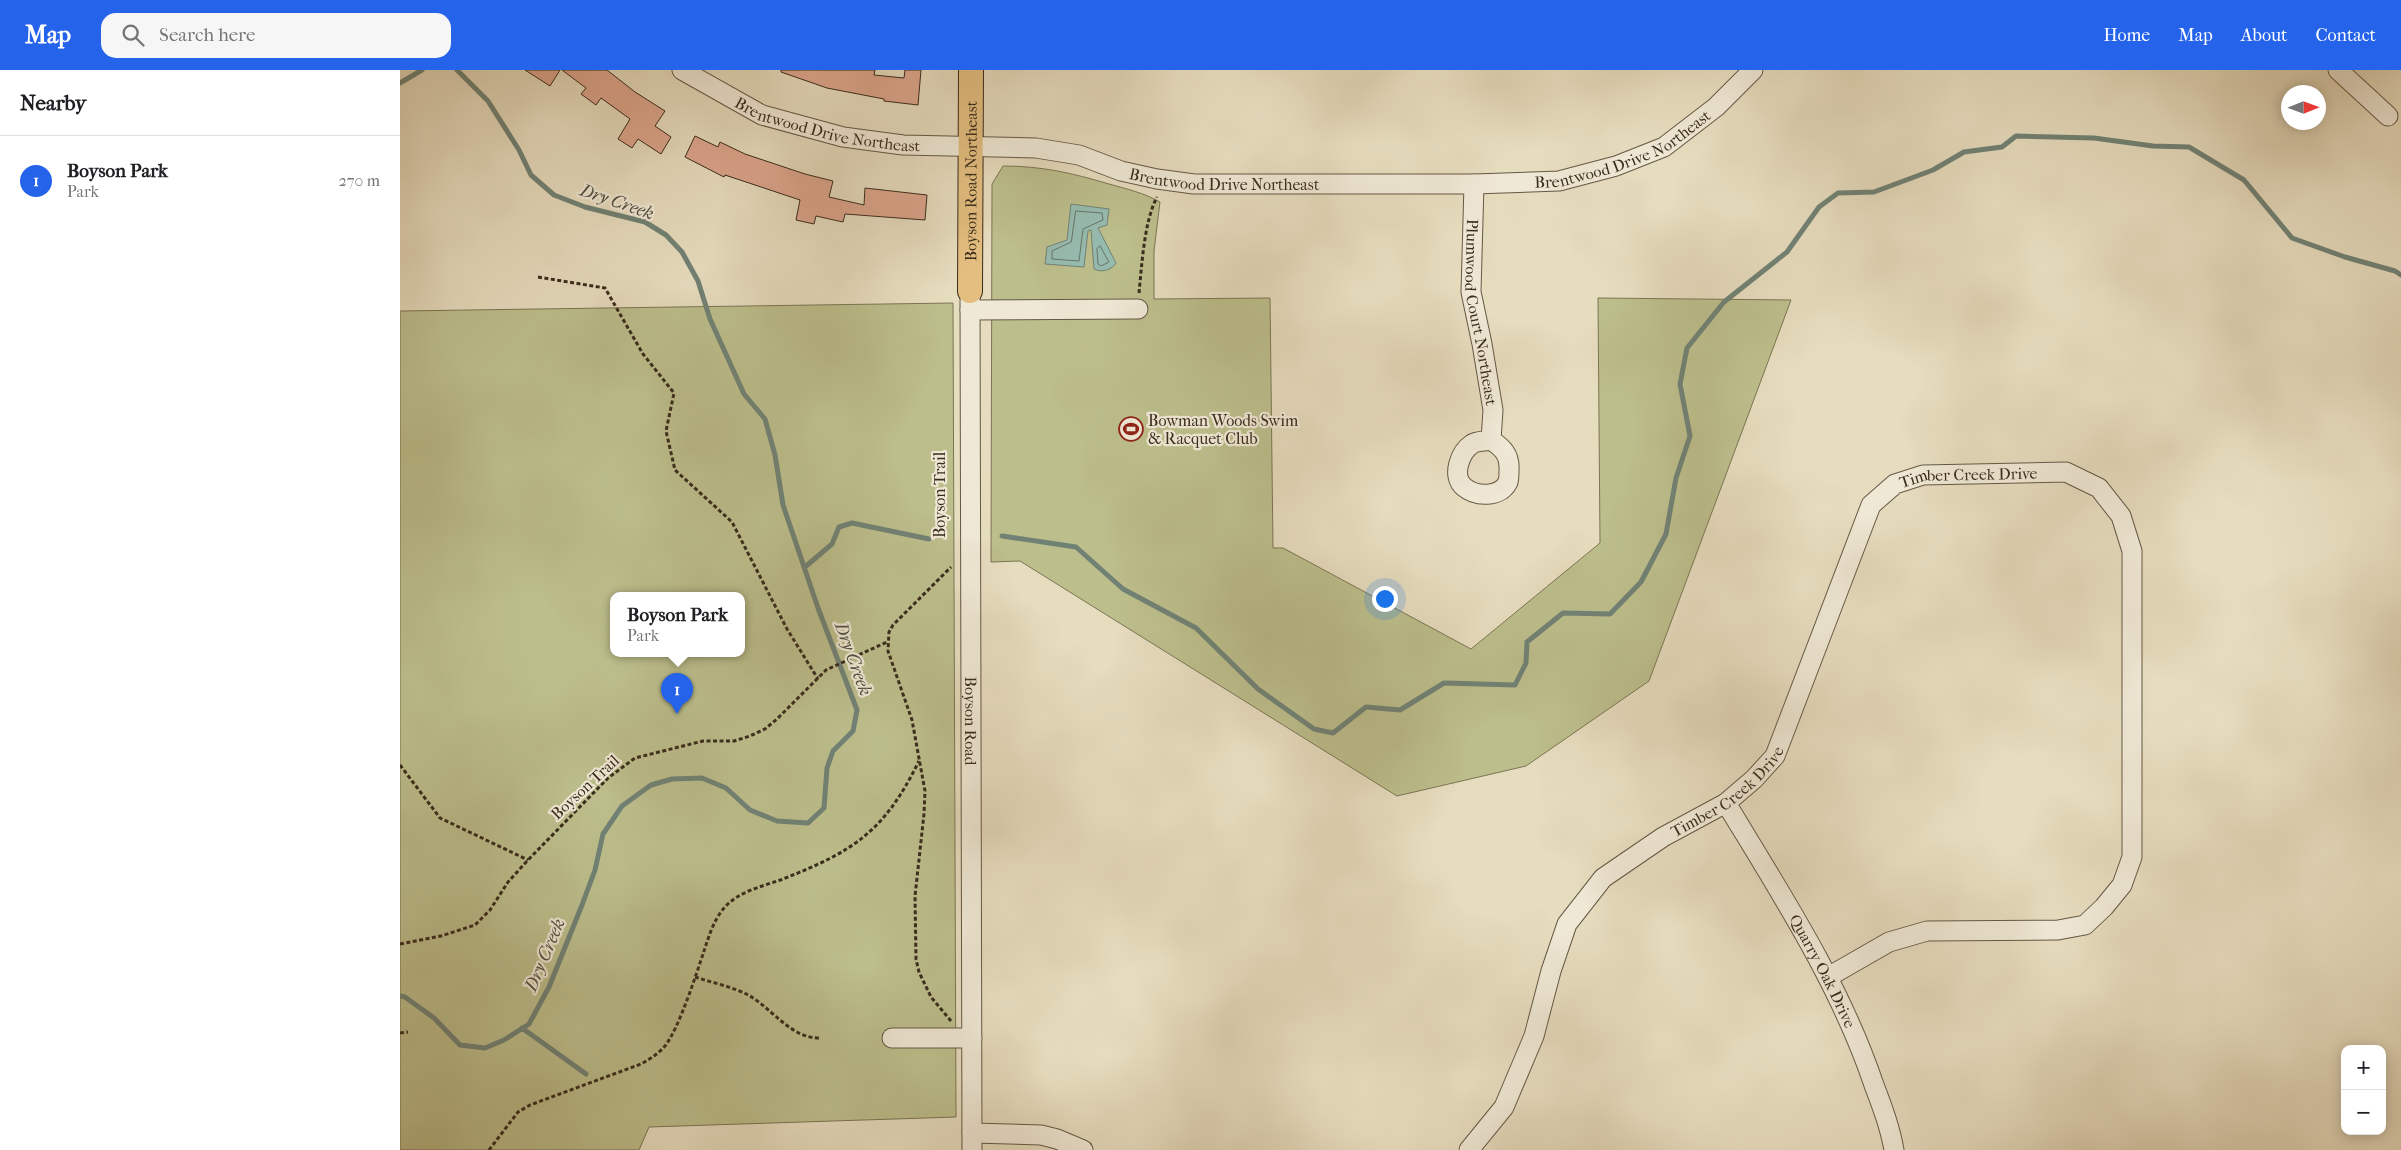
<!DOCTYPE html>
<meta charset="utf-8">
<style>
body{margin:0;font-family:"IM FELL French Canon",serif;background:#f6f6f6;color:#202124}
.controls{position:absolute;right:15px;bottom:15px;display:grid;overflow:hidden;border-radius:10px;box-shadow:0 2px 12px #0003}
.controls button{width:45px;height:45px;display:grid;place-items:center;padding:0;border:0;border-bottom:1px solid #e0e0e0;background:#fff;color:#202124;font:25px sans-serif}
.compass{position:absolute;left:1881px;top:15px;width:45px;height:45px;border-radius:50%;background:#fff;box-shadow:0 2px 12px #0003;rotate:89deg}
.you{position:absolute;left:984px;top:528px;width:18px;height:18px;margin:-12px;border:4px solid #fff;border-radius:50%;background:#1a73e8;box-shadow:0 0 0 8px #1a73e833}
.badge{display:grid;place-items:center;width:32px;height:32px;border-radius:50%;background:#2563eb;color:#fff;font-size:16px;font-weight:700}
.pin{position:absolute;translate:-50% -41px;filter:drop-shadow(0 1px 2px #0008)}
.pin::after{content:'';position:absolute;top:26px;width:18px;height:15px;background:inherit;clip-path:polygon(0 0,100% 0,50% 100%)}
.popup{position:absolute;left:210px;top:522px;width:135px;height:65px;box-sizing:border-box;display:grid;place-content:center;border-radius:10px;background:#fff;filter:drop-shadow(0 1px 4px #0005);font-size:16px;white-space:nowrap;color:#757577}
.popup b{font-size:19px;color:#202124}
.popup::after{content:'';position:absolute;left:50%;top:100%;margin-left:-10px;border:10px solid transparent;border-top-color:#fff}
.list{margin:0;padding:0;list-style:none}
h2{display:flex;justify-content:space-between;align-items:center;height:65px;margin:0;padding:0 20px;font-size:21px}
h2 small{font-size:16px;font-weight:400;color:#757577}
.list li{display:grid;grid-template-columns:32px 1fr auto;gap:15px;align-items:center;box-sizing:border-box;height:90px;padding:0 20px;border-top:1px solid #e0e0e0}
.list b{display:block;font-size:19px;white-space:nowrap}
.list p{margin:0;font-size:16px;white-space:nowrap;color:#757577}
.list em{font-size:16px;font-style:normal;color:#757577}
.icon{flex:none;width:28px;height:28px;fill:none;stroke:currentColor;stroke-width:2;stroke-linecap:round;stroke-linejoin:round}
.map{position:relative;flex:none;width:2001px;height:1080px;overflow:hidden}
header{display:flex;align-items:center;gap:30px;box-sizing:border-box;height:70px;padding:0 25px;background:#2563eb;color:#fff}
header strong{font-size:24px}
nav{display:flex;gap:28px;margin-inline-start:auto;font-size:18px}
.search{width:350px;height:45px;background:#f6f6f6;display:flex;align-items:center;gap:12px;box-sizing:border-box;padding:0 18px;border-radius:15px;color:#757577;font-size:19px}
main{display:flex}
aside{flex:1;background:#fff}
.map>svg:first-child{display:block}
.green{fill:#bcbe8c;stroke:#7b7554;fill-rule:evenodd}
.water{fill:#96bcb0;stroke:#718275}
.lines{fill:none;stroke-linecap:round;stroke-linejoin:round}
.shore{stroke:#687466;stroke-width:1}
.stream{stroke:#718275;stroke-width:5}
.building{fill:#dca58c;stroke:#3a2c1d}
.minor-casing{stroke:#655845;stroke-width:21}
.major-casing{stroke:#3a2c1d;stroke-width:26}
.path{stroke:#3a2c1d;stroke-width:3;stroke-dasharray:4 2.5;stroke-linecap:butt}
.minor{stroke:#efe8d5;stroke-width:19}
.major{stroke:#e3be7f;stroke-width:24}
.labels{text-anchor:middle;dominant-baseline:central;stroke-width:4.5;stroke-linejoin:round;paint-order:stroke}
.street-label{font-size:16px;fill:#3a2c1d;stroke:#efe8d5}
.poi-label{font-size:16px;fill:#3a2c1d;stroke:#efe8d5;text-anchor:start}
.water-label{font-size:18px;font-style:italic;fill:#515042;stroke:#efe8d5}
</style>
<header>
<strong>Map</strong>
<div class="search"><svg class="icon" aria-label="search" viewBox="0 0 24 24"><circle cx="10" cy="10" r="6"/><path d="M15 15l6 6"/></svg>Search here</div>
<nav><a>Home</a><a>Map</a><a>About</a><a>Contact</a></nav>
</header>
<main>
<aside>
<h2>Nearby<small></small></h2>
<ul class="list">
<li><span class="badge">1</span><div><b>Boyson Park</b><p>Park</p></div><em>270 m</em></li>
</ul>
</aside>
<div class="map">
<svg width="2001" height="1080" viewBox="0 0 2001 1080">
<rect width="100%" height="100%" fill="#e6dcbe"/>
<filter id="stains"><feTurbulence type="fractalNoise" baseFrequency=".004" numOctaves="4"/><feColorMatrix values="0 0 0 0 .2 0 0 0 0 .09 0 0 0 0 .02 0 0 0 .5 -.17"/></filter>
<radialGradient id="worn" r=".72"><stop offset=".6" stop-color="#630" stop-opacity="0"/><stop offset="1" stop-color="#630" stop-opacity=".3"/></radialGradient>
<path class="green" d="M603,96C642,96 672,103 709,114C727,119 744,123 760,132L754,181V229L870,228L873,478H883L1071,579L1200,473L1198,228L1391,230L1249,611L1126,696L997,726L620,491L591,492L592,114Z
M553,233L556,1047L249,1057L239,1080H0V241ZM213,525H341V583H213Z"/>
<path class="water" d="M671,134L709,139L707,155L698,158L716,193C712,200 701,203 694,199L691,160L688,161L684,197L645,194L647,177L667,170Z"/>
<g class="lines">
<path class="shore" d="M676,141L702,143L703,150L683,159L679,191L652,189V181L671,172Z
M700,176L709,192L701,196L698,194L697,179Z"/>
<path class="stream" d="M0,13L22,0
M602,466L676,477L723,519L796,558L858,619L914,659L933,663L966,637L1000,640L1044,613L1115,615L1126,593L1127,572L1163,543L1210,544L1241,512L1266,464L1276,408L1290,366L1280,314L1287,278L1324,232L1387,182L1419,137L1438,123L1474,122L1533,100L1564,82L1602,77L1616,66L1694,68L1753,76L1789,77L1844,110L1892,168L1945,187L1995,201L2001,205
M405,497L432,474L439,457L452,453L529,469
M0,926L5,927L34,948L60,975L85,978L104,970L129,954L149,917L182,835L195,800L203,764L222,736L251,715L272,709L302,708L326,718L350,740L377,751L408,753L424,738L427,698L433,681L453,661L457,640L418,538L383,435L375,385L365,349L344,324L310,249L298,211L282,182L266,165L245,152L185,137L154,125L131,105L119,80L88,31L57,0
M122,958L186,1004"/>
</g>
<path class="building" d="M125,0H160L150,16Z
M162,0H207L235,22L265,41L255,56L271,67L261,84L238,69L232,78L218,69L230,49L201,28L196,35L181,24L186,18Z
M381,0H475L474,5L504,8L505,0H521L518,35L484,31V29L427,18L381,2Z
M295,66L318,77L320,72L345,84L405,104L433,111L429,127L464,135L465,118L527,125L525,150L445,144L443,152L416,146L414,154L396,150L400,130L325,105L324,107L285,87Z"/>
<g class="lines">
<g class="minor-casing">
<g id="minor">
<path id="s1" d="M282,0L362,45L443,67L503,75L636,78L679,85L721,101L757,109L794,114H1074L1159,111L1216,96L1264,77L1316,37L1353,0"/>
<path d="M1938,0L1988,46"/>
<path id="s2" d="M1074,114L1071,222L1082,274L1093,340L1091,370C1086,371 1076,371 1072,374C1060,382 1051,406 1064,417C1076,427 1100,428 1108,412C1109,409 1109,403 1109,400C1110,385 1103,378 1091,370"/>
<path id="s3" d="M570,221L572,1080"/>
<path d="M570,240L738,239"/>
<path id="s4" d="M1326,733C1381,824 1440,914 1474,1015C1482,1036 1490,1057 1494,1080"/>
<path d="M492,968H572"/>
<path d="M572,1063L641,1065L657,1069L683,1080"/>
<path id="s5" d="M1069,1080L1104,1037L1134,966L1151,901L1167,854L1203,808L1263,767L1326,733L1354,709L1375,686L1471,435L1495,414L1523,405L1666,402L1699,418L1721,446L1732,481V787L1722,815L1704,837L1685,855L1658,860L1527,861L1489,872L1428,907"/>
</g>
</g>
<g class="major-casing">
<g id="major">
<path id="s6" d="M570,221L571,0"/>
</g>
</g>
<path class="path" d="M138,207L205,218L243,284L274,323L266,361L275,400L332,452L387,559L418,609
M739,223C742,194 744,152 757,127
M0,695L40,748L128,790
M0,874L41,866L75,855L90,840L108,812L128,790L208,708L235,688L303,671H334L350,666L365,659L377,649L426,600L487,572
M295,907C313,913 334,917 350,926C372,939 391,968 419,968
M551,951L531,927L519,902L516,889L515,826L524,744L525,721L512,650L488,581L489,562L493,555L551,497
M0,963L8,962
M89,1080L118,1042L130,1035L241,994C250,989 258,984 265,976C279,958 296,905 304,881C309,866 314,849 325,837C339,821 364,816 383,809C454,781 484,762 519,691"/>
<use href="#minor" class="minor"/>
<use href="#major" class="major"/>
</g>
<defs>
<g id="stadium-ring" transform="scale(1.25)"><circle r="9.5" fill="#efe8d5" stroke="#8f2418" stroke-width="1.5"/><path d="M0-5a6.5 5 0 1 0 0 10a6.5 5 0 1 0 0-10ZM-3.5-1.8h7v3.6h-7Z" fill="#8f2418"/></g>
</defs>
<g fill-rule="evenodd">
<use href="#stadium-ring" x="731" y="359"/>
</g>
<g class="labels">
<g class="street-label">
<text stroke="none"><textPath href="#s1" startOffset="158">Brentwood Drive Northeast</textPath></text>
<text stroke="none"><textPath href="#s1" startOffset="968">Brentwood Drive Northeast</textPath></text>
<text stroke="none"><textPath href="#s1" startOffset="562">Brentwood Drive Northeast</textPath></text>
<text stroke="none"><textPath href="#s6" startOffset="110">Boyson Road Northeast</textPath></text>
<text stroke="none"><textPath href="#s2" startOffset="129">Plumwood Court Northeast</textPath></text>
<text stroke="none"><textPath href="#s5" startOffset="895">Timber Creek Drive</textPath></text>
<text transform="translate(539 425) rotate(-90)">Boyson Trail</text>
<text stroke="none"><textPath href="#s3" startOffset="430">Boyson Road</textPath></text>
<text transform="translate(185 717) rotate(-43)">Boyson Trail</text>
<text stroke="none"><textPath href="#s5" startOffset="460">Timber Creek Drive</textPath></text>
<text stroke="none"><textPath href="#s4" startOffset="194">Quarry Oak Drive</textPath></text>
</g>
<g class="poi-label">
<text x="748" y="350">Bowman Woods Swim<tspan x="748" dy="18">&amp; Racquet Club</tspan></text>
</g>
<g class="water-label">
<text transform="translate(217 132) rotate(19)">Dry Creek</text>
<text transform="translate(453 589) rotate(70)">Dry Creek</text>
<text transform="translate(145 885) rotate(-67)">Dry Creek</text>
</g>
</g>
<rect width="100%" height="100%" filter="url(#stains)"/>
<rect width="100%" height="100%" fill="url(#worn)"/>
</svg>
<div class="controls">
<button>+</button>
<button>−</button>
</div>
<svg class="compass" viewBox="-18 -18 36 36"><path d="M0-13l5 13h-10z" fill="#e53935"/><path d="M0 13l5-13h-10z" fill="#757577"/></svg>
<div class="you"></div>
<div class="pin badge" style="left:277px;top:644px">1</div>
<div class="popup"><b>Boyson Park</b>Park</div>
</div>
</main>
